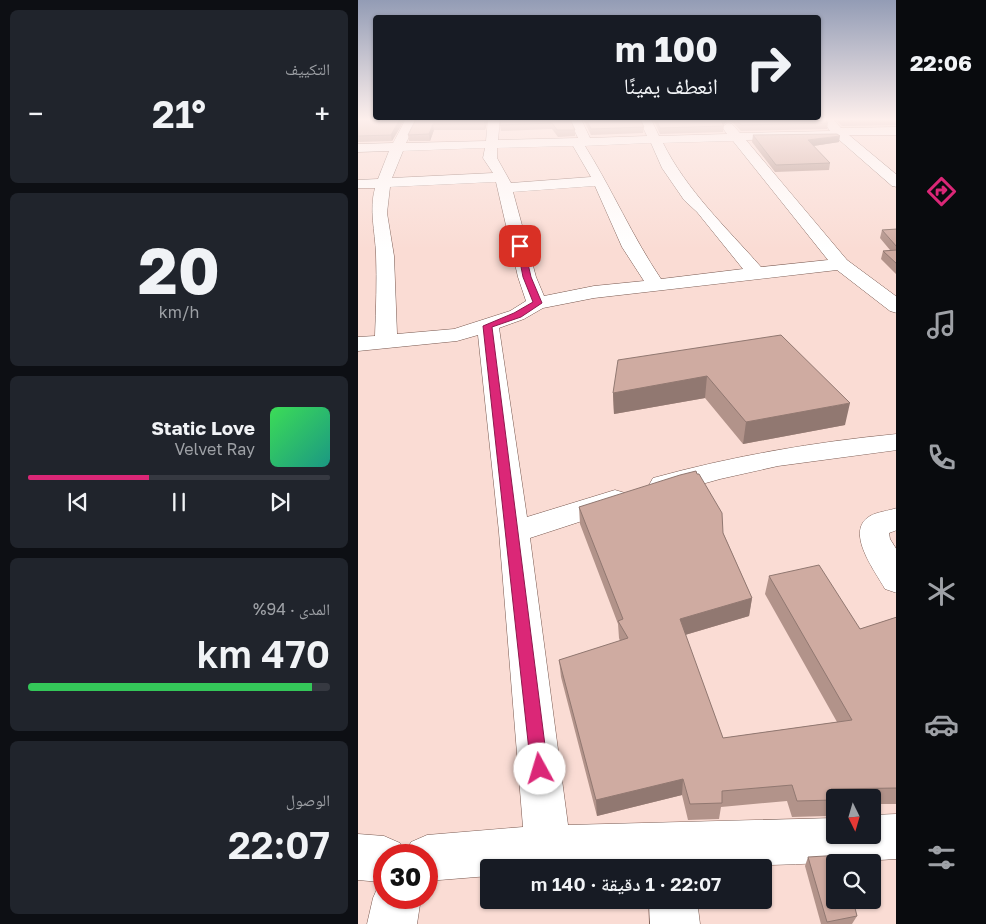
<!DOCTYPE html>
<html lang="ar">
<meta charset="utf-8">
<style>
:root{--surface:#171b24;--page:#20242c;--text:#f1f3f6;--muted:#9ea1a6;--line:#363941;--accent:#db2777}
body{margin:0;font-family:"Golos Text","Noto Naskh Arabic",sans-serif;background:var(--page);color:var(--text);direction:rtl;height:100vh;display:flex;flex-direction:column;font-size:19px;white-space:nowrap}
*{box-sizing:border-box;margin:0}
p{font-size:16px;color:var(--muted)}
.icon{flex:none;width:28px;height:28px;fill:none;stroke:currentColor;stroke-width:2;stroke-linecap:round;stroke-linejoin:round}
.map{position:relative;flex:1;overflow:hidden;direction:ltr}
.drawer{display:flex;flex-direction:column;gap:10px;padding:10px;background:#0d0f14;width:358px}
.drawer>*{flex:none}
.top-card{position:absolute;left:15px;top:15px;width:448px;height:105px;border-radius:5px;box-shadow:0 1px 4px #0004;direction:rtl;background:#171b24;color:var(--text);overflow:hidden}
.needle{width:32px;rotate:175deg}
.tools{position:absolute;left:468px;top:789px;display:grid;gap:10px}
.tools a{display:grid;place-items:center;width:55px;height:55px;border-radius:5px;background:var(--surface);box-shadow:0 1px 4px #0004;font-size:25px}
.speed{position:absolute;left:15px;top:844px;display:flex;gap:10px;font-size:25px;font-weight:700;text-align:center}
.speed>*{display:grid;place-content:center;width:65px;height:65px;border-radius:50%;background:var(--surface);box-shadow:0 1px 4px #0004;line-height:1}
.speed .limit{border:8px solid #d22;background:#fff;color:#111}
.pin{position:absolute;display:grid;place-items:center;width:42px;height:42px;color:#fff;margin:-21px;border-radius:10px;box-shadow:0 2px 8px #0006}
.me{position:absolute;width:55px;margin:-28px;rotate:354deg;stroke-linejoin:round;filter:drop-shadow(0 0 4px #0008)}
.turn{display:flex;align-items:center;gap:18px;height:105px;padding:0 20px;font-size:22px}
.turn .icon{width:65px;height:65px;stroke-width:2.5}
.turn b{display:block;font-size:35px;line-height:42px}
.big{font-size:38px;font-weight:600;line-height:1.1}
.drawer .tile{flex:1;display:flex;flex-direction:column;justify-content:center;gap:8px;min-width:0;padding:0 18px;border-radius:8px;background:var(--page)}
.drawer .dial{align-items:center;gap:0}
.dial b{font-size:65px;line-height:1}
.song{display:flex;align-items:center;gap:15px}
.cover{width:60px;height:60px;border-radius:8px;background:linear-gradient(135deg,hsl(130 70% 55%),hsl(170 70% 35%))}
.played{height:5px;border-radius:2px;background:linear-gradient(90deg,var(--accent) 40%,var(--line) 40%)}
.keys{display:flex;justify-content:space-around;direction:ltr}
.heat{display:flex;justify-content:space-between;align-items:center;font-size:28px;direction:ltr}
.charge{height:8px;border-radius:4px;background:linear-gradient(90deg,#34c759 94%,var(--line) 0)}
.trip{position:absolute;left:122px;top:859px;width:292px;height:50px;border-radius:5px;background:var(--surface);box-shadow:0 1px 4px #0004;font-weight:600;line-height:50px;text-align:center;direction:rtl}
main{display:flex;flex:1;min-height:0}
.tabs{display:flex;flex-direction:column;width:90px;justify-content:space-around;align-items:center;background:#090b0e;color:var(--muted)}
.tabs .icon{width:35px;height:35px}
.tabs .on{color:var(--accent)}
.tabs b{font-size:22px;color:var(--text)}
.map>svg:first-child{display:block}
</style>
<main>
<nav class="tabs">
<b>22:06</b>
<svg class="icon on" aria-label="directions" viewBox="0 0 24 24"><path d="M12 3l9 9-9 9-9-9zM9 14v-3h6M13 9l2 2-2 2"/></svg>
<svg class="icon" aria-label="music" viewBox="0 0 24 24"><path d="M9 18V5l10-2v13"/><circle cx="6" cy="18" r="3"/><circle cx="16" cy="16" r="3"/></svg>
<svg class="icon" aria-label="phone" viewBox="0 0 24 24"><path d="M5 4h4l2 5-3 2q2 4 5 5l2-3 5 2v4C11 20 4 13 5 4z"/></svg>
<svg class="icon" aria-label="climate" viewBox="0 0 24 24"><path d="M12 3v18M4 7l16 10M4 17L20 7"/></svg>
<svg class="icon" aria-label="car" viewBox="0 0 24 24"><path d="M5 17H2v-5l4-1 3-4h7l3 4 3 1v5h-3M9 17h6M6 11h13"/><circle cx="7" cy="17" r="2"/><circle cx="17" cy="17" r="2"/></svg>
<svg class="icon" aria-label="filters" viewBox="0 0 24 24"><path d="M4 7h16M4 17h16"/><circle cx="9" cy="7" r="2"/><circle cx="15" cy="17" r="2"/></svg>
</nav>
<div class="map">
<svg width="539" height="924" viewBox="0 0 539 924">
<rect width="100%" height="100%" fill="#fadcd4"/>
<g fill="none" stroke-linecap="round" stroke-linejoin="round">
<defs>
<g id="minor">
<path d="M48,119H60L48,143L128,141L130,119H142L140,140L220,138L211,119H223L232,138L289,136L281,119H293L301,136L369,134L364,127L370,123L374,124L382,133L472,131L464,119H475L483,128L539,127V135H491L539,175V187L534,186L479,138L388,140L489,260L539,297V313L532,311L479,270L236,298L185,308L166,319L141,328L169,517L257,490L267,493L272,500L267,507L172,538L210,825L476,818V835H514V815L539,814V859C404,868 267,868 131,868V876L69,881V855H26V898H63L59,924H9L15,898L22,882L0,880V834L26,836L42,843L47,855L53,842L69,835L165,827L141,532L120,335L99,341L0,351V337L17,336C18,308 19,281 18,254C17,230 11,210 17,188H0V180L20,179L31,151L0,152V144L35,143ZM375,141L470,260L403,267C368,227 329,191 305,143ZM293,143L304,168L326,200L339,212L385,269L303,279C274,236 254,189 227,146ZM215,146L233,177L153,183L139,158V148ZM127,148L125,158L135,173L34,178L45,151ZM138,182L160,277L168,301L152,311L96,329L39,334L36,256L29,213L32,187ZM237,186L264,247L286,281L236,286L186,296L178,277L155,192Z"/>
<path d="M539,434V450L420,466L362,479L305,495L295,492L291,485L295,478C375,456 456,442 539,434Z"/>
<path d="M539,508V530L531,533L532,539L539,550V593L527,589C517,571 486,531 512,516C519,512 530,511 539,508Z"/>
<polygon points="291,900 339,900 342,924 292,924"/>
</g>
</defs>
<use href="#minor" stroke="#78584f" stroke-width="1"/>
<use href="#minor" fill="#fff" fill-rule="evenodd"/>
</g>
<g fill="#b2938a">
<polygon points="0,119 47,119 34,141 0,142"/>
<polygon points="58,119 130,119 127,130 76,130 72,141 51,141 50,135"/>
<polygon points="212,119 217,130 217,136 200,137 194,129 143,131 142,125"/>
<polygon points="225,119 282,119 286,127 285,133 233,135"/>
<polygon points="295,119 467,119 470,123 469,129 383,131 375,123 370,121 365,125 366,126 365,132 302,134"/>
<polygon points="477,119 539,119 539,125 484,126"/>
<polygon points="395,135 481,142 455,146 472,163 471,170 417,172 394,142"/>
<polygon points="539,229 539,275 523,259 525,251 532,250 522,238 524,230"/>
<polygon points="423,335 487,425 385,444 347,398 256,414 255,393"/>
<polygon points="339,474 394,598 391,616 327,635 365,738 479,722 407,594 411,576 502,629 539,617 539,804 514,804 514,798 476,798 476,805 474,805 469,816 434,817 429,801 363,807 361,819 330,820 324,795 239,816 203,677 201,660 262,641 261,638 260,624 222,524 221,507"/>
<polygon points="450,857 499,916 494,924 463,924 447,866"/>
</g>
<g fill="#917871">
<polygon points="42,119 47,119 34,141 33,135"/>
<polygon points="128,119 130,119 127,130 126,124"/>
<polygon points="365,119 371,119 370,121 362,127 363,121"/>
<polygon points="75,124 76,130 72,141 71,134"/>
<polygon points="482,136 481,142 449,147 450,140"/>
<polygon points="349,376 347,398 256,414 255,393"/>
<polygon points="492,403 487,425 385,444 388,422"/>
<polygon points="394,598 391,616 320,637 322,619"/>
<polygon points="325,779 324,795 239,816 238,800"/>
</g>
<g fill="#cfaba1" stroke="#917871">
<polygon points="0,119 42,119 33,135 0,136"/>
<polygon points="58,119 128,119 126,124 75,124 71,134 50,135"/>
<polygon points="142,119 212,119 217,130 199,130 194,123 142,125"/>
<polygon points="228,119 282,119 286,127 233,129"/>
<polygon points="298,119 365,119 363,121 366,126 302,128"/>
<polygon points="378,119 467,119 470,123 383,125"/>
<polygon points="484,119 536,119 485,120"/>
<polygon points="479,134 482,136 450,140 472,163 418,165 395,135"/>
<polygon points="539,229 539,247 524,230"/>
<polygon points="539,250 539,264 525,251"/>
<polygon points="423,335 492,403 388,422 349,376 255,393 260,360"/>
<polygon points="338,471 339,474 341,474 364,513 365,533 394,598 322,619 365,738 494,720 411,576 461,565 502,629 539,617 539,788 473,789 475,800 439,801 434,785 364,791 364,803 332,804 325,779 238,800 201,660 270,638 260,621 265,619 221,507 322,475"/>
<polygon points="484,855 486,862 476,862 476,900 495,900 499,916 469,922 450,857"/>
</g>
<linearGradient id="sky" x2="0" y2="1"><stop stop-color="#939cb5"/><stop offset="0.48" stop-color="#fdefec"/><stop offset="1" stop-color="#fdefec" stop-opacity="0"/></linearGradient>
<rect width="539" height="249" fill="url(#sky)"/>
<polygon fill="#db2777" stroke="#8e194d" points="162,244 166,246 173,277 184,303 163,317 134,327 190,769 188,775 182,777 175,775 173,769 125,326 156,313 175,302 165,277 159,246"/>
</svg>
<div class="tools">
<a><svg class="needle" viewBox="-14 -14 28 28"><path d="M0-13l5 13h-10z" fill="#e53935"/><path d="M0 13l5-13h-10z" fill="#9ea1a6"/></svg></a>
<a><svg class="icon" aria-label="search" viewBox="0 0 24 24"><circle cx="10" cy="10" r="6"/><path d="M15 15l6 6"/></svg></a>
</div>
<div class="speed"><div class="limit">30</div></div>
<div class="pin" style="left:162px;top:246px;background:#d93025"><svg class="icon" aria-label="arrive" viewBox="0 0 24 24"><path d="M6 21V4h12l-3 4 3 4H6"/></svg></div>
<svg class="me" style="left:182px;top:769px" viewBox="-20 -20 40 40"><circle r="19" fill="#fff"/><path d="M0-13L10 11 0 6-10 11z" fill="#db2777"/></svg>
<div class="trip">22:07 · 1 دقيقة · 140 m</div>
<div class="top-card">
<div class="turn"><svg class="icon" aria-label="right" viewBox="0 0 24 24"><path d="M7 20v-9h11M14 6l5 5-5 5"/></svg><div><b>100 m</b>انعطف يمينًا</div></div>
</div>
</div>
<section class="drawer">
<div class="tile"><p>التكييف</p>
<div class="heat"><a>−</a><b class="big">21°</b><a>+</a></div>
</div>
<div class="tile dial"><b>20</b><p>km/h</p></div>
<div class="tile">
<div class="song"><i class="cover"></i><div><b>Static Love</b><p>Velvet Ray</p></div></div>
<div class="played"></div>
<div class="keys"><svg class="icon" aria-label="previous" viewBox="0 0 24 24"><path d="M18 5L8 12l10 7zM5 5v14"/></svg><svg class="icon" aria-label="pause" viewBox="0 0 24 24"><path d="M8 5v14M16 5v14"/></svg><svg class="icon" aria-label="next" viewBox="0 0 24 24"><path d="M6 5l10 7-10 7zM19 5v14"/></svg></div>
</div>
<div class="tile"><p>المدى · 94%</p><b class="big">470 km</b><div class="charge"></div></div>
<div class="tile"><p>الوصول</p><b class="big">22:07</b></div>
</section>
</main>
